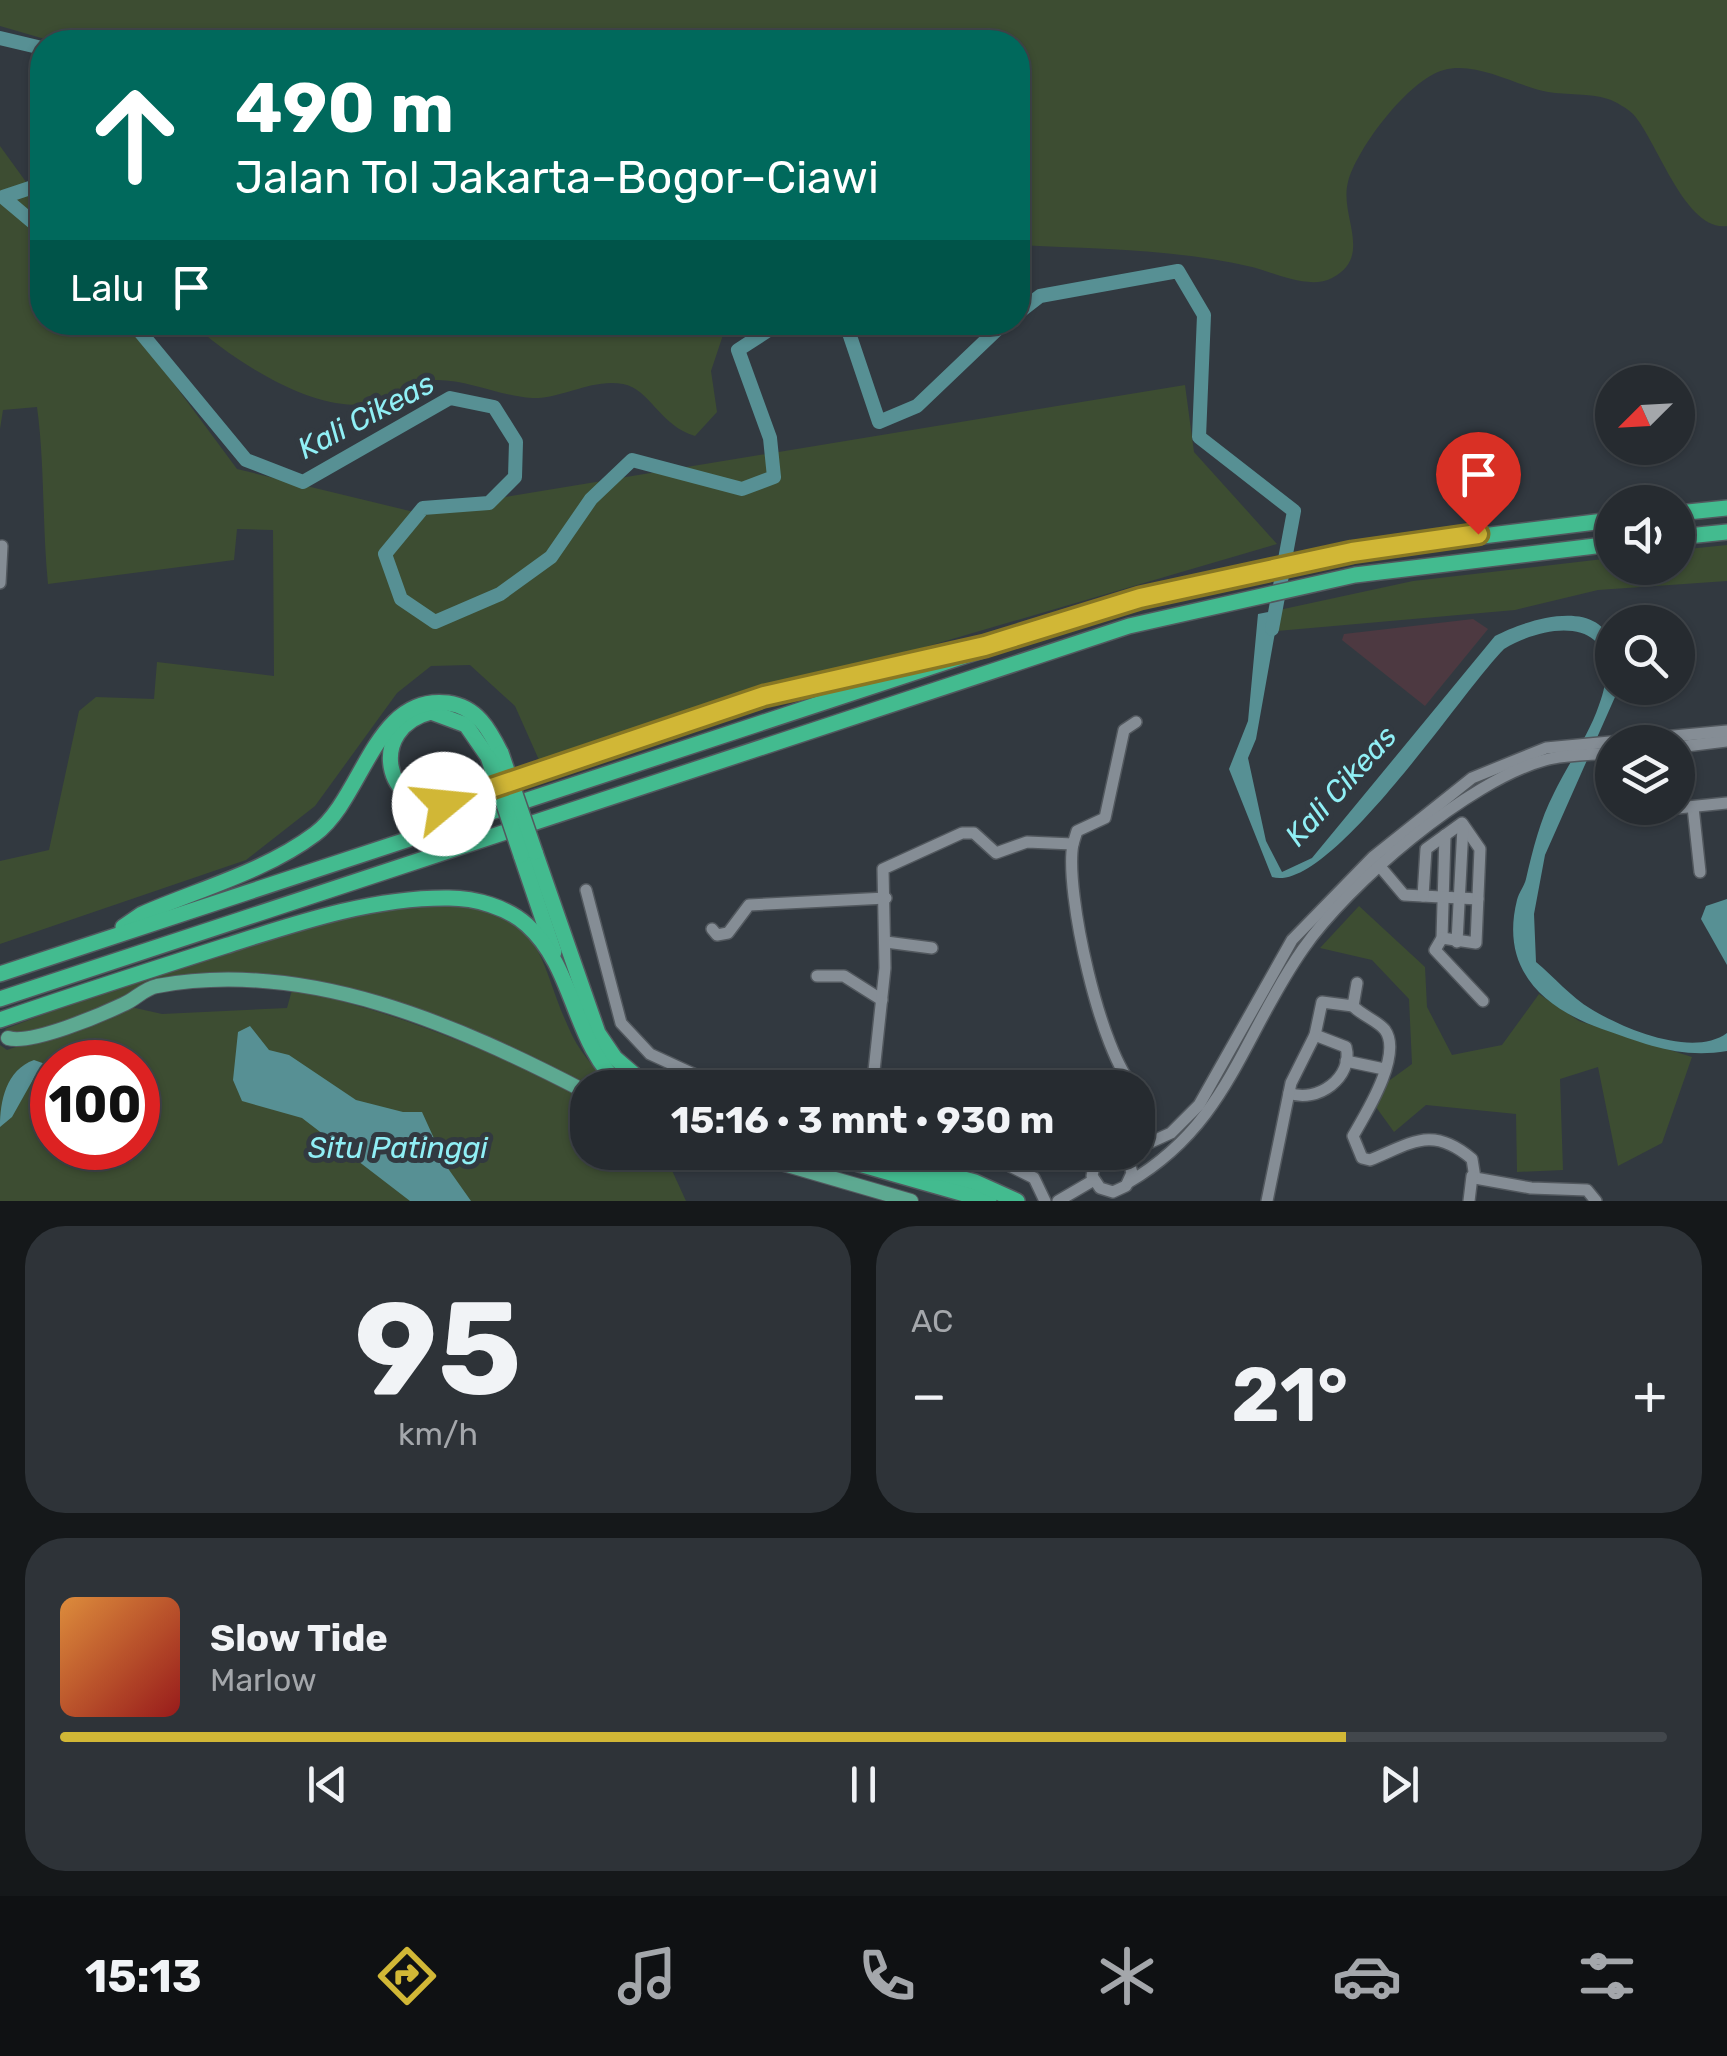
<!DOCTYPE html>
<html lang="id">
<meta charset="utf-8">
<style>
:root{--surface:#262b30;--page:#2e3338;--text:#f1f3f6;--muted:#a4a7ab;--line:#42474c;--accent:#d1b736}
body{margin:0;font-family:Rubik,sans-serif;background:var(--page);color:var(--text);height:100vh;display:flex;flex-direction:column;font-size:38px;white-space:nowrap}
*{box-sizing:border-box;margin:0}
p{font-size:32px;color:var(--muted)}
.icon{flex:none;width:55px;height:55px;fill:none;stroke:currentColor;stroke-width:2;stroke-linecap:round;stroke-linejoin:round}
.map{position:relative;height:1201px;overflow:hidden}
.side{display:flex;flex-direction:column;gap:25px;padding:25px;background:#15181a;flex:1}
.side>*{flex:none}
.guide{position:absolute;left:30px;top:30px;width:1000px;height:305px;border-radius:40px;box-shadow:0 2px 8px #0004,0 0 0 2px var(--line);background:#00695c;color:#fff;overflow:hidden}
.needle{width:65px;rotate:246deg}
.fabs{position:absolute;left:1595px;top:365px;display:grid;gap:20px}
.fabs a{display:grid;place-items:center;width:100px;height:100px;border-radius:50%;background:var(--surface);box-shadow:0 2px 8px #0004,0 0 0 2px var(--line);font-size:50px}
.speed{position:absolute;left:30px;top:1040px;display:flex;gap:20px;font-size:50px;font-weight:700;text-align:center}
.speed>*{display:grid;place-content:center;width:130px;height:130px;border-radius:50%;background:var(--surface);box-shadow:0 2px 8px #0004,0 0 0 2px var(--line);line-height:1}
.speed .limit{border:15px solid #d22;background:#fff;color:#111}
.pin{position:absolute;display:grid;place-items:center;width:85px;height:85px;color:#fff;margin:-102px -42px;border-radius:50% 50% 50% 0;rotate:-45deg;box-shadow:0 0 10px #0007}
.pin .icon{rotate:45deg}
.me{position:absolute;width:110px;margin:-55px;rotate:73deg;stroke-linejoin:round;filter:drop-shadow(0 0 8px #0008)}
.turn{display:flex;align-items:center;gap:35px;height:210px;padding:0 40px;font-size:45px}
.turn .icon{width:130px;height:130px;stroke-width:2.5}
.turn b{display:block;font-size:70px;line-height:85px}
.then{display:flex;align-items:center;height:95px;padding:0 40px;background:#0003;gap:20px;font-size:38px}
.big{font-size:75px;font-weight:700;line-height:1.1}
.side .tile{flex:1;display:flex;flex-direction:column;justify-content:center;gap:15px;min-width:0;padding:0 35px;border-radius:40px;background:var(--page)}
.side .dial{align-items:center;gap:0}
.dial b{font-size:130px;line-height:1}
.song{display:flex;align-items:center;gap:30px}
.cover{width:120px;height:120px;border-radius:15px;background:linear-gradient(135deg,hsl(30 70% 55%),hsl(0 70% 35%))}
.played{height:10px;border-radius:5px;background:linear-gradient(90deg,var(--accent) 80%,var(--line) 80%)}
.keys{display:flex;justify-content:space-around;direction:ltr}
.heat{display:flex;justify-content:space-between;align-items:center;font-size:55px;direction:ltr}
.side .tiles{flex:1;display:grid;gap:25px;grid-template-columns:1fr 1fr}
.tile:last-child{grid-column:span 2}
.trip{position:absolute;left:570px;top:1070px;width:585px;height:100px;border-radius:40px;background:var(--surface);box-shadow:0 2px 8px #0004,0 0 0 2px var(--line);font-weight:700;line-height:100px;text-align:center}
.dock{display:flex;height:160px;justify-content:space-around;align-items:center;background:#0f1113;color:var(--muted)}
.dock .icon{width:70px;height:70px}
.dock .on{color:var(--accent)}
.dock b{font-size:45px;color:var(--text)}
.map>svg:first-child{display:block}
</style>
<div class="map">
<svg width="1727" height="1201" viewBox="0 0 1727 1201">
<rect width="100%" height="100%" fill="#323940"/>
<polygon fill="#4d3941" points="1473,619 1488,629 1425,706 1342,640 1344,634"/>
<g fill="#3d4d32" fill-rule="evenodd">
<path d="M0,0H1727V226C1685,232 1657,140 1633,114C1628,109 1615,101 1608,99C1589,93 1567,95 1548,92C1516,86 1477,61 1444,70C1409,79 1357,148 1348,182C1339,216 1374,256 1332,278C1309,290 1275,273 1252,267C1176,249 1095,249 1018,245V42H55L0,26Z"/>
<path d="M0,146L42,204V322L129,323L237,469L414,512L1185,385L1194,452L1277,544L539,760L515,706L470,665L431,666L397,693L315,806L246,860L0,944V861L49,850L79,711L96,697L154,699L157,662L274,676L273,530L237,529L234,560L48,584C42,524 45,466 37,407L3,410L0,429Z"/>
<path d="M192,323H727L711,371L717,412L695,436C660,426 650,389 623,384C592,378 562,399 532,398C499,396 467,379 434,380C410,380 391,398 369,403C315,415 229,358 192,323Z"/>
<polygon points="1727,545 1727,581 1598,590 1515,610 1277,631 1279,610 1413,581 1612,558 1612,568 1678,568 1678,550"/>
<path d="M454,902C552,921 536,962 573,1037C582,1055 598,1071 610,1087L587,1088L452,1024L237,974L127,1000L14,1037L5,1029L140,978L338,914Z"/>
<polygon points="1359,906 1425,967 1427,1007 1452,1055 1502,1045 1539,994 1579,1021 1692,1057 1662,1143 1618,1166 1598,1067 1560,1079 1563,1170 1517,1172 1516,1114 1426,1105 1394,1132 1368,1096 1412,1064 1409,999 1372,960 1320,948"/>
<path d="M292,990C396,1010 492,1053 587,1097L588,1152L664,1153L686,1201H0V1045L7,1050L131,1007L162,1014L287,1008ZM52,1062H138V1148H52Z"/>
</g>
<g fill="#579094">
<path d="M1279,610L1256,739L1248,758L1266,841L1282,872L1312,858L1495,636C1525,620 1601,595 1612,647C1615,659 1612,675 1612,688H1619L1545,855L1534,914L1536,962C1554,977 1571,997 1591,1009C1624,1029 1693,1058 1727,1033V1051C1680,1059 1646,1044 1602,1029C1541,1007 1500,968 1517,900C1519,892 1524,887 1526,879C1533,849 1540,820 1554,793C1568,764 1589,735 1599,705C1629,623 1560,616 1504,649C1462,691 1329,895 1272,877L1229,769L1248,721L1258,614Z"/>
<polygon points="1727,899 1727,965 1701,919 1706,906"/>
<polygon points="250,1026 269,1050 289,1055 356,1100 403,1112 422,1112 447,1167 471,1201 410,1201 302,1118 242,1101 233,1080 238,1032"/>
<path d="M34,1060L48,1065L45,1073L35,1076L12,1117L0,1127C0,1101 6,1070 34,1060Z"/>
</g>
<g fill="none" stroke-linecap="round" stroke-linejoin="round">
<g stroke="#579094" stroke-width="14">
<polyline points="0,38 42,48"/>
<polyline points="42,184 3,197 42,230"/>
<polyline points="1018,313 1040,296 1178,271 1204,315 1199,437 1294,511 1272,629"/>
<polyline points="132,322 246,460 303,482 450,398 494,407 516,442 515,477 489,503 423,508 385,554 401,599 435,622 500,594 551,557 591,499 632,460 742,489 774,477 770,438 738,350 781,322"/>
<polyline points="805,322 848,330 879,422 917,406 1005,322"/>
</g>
<defs>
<g id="minor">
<polyline points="0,583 2,546"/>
<polyline points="1678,747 1727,741"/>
<polyline points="1693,807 1700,872"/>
<polyline points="1668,809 1727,803"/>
<polyline points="1445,835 1442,938 1435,950 1483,1001"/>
<path d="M1073,844C1064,890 1101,1056 1135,1088"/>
<polyline points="1377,863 1404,895 1478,899"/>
<polyline points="586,890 621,1023 650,1054 724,1088"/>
<polyline points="1423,896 1426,849 1462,823 1480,849 1476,943 1442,938"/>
<polyline points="712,929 717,935 728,933 749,905 886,898"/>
<polyline points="886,942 932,948"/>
<polyline points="1457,942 1463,827"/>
<polyline points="817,976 844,976 882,1000"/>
<path d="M1353,1006C1361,1015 1378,1021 1385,1030C1403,1055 1365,1115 1353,1136L1362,1158L1370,1160C1412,1143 1432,1125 1472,1159L1475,1178L1531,1188L1587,1190L1596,1201"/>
<polyline points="1346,1061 1384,1069"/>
<polyline points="878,1088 874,1071 885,968 883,869 962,833 974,833 996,853 1027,842 1073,844 1077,831 1105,818 1124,730 1136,722"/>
<polyline points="1138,1090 1148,1105 1138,1113"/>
<path d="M1289,1093C1317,1104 1354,1077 1346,1047L1315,1035"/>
<polyline points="1138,1148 1171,1133 1199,1105 1292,940 1373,857 1472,778 1546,748 1727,731"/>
<polyline points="982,1152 1034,1178 1045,1201"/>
<polyline points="1107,1152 1095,1161 1092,1176 1100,1188 1113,1192 1126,1186 1132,1173 1128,1159 1116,1152"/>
<path d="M1129,1182C1228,1124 1242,1036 1303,949C1348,884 1468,781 1545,760C1566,754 1590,755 1612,753"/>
<polyline points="1058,1201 1094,1180"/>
<polyline points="1267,1201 1291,1083 1315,1035 1322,1002 1353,1006 1357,983"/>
<polyline points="1469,1201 1472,1176"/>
</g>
<g id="major">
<path d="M8,1038C31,1045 101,1015 124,1004C136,999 143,989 157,986C306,958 458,1025 588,1093"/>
<polyline points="742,1152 911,1201"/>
</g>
<g id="highway">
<polyline points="1678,513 1727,508"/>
<polyline points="1678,537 1727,532"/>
<path d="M488,757L466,725L431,712C367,728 384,811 445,804L763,696L898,666"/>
<polyline points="535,852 598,1033 615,1058 650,1088"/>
<polyline points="521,855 554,952"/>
<path d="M123,927L142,914C199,889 266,871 315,834C364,797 374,694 448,703C477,707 489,729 501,753"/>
<polyline points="0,974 1140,598 1352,552 1612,520"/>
<polyline points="0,999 1129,626 1355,575 1612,544"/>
<path d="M0,1020C75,994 150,970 225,946C297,923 373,897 449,898C475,898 507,907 527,925C576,969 572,1044 623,1088"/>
<polyline points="817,1152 989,1201"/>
<polyline points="863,1152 975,1182 1017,1201"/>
</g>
</defs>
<use href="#minor" stroke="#52585e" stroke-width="14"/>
<use href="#major" stroke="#52585e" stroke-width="16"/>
<use href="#highway" stroke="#52585e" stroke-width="18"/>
<use href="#minor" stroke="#858d95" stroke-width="11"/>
<use href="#major" stroke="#5da991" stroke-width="14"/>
<use href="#highway" stroke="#43bb8f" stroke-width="15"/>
<defs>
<g id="highway-bridge">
<polyline points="501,753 535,852"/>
<polyline points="488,757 521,855"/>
</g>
</defs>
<use href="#highway-bridge" stroke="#52585e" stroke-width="18" stroke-linecap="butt"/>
<use href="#highway-bridge" stroke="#43bb8f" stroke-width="15"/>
</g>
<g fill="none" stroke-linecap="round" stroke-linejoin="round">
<defs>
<polyline id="route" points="444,804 764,696 985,646 1140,598 1352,552 1478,534"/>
</defs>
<use href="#route" stroke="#887723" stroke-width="25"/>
<use href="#route" stroke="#d1b736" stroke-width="18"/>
</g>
<g text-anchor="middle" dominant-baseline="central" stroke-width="10" stroke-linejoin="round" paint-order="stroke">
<g font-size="30" font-style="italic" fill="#90eff5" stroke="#323940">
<text transform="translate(366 416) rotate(-28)">Kali Cikeas</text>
<text transform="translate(1341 786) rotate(-48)">Kali Cikeas</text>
<text x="398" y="1148">Situ Patinggi</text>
</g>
</g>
</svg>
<div class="fabs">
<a><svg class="needle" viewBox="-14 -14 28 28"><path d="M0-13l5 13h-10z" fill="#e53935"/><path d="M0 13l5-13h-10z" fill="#a4a7ab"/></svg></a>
<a><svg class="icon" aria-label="sound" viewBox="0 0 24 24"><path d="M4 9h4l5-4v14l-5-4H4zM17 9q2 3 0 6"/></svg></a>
<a><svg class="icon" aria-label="search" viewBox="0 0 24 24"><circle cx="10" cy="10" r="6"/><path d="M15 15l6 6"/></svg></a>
<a><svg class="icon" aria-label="layers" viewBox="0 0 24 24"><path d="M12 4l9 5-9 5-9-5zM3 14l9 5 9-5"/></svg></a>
</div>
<div class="speed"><div class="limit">100</div></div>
<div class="pin" style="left:1478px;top:534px;background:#d93025"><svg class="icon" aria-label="arrive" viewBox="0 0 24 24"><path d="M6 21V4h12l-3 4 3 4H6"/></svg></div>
<svg class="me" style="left:444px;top:804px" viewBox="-20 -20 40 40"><circle r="19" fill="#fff"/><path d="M0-13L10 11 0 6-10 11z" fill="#d1b736"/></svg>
<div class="trip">15:16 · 3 mnt · 930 m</div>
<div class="guide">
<div class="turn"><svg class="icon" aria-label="ahead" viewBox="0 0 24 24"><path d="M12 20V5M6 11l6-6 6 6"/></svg><div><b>490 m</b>Jalan Tol Jakarta–Bogor–Ciawi</div></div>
<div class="then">Lalu<svg class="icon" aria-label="arrive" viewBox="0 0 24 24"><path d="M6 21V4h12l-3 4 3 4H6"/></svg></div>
</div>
</div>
<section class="side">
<div class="tiles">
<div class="tile dial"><b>95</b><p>km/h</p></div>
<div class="tile"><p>AC</p>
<div class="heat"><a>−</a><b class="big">21°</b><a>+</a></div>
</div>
<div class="tile">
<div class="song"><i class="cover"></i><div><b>Slow Tide</b><p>Marlow</p></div></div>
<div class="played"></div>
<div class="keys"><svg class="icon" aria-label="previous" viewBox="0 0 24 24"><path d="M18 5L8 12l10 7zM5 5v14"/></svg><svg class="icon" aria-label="pause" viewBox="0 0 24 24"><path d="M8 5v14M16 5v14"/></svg><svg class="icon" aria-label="next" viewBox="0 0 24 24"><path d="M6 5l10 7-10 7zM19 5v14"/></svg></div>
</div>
</div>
</section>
<nav class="dock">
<b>15:13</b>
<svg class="icon on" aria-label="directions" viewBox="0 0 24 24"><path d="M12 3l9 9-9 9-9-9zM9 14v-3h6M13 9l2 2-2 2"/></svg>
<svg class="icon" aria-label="music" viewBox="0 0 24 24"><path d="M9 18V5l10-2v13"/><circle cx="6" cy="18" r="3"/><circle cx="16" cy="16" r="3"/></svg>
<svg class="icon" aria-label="phone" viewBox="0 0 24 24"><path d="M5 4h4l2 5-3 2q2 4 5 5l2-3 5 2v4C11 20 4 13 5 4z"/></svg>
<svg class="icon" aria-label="climate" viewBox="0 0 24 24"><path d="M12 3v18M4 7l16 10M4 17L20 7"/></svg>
<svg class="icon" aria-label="car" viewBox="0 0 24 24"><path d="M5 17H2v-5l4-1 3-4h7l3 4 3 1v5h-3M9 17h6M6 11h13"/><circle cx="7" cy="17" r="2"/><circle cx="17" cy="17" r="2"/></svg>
<svg class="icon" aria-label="filters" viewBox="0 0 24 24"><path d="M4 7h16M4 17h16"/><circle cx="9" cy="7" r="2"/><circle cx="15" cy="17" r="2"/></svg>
</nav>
